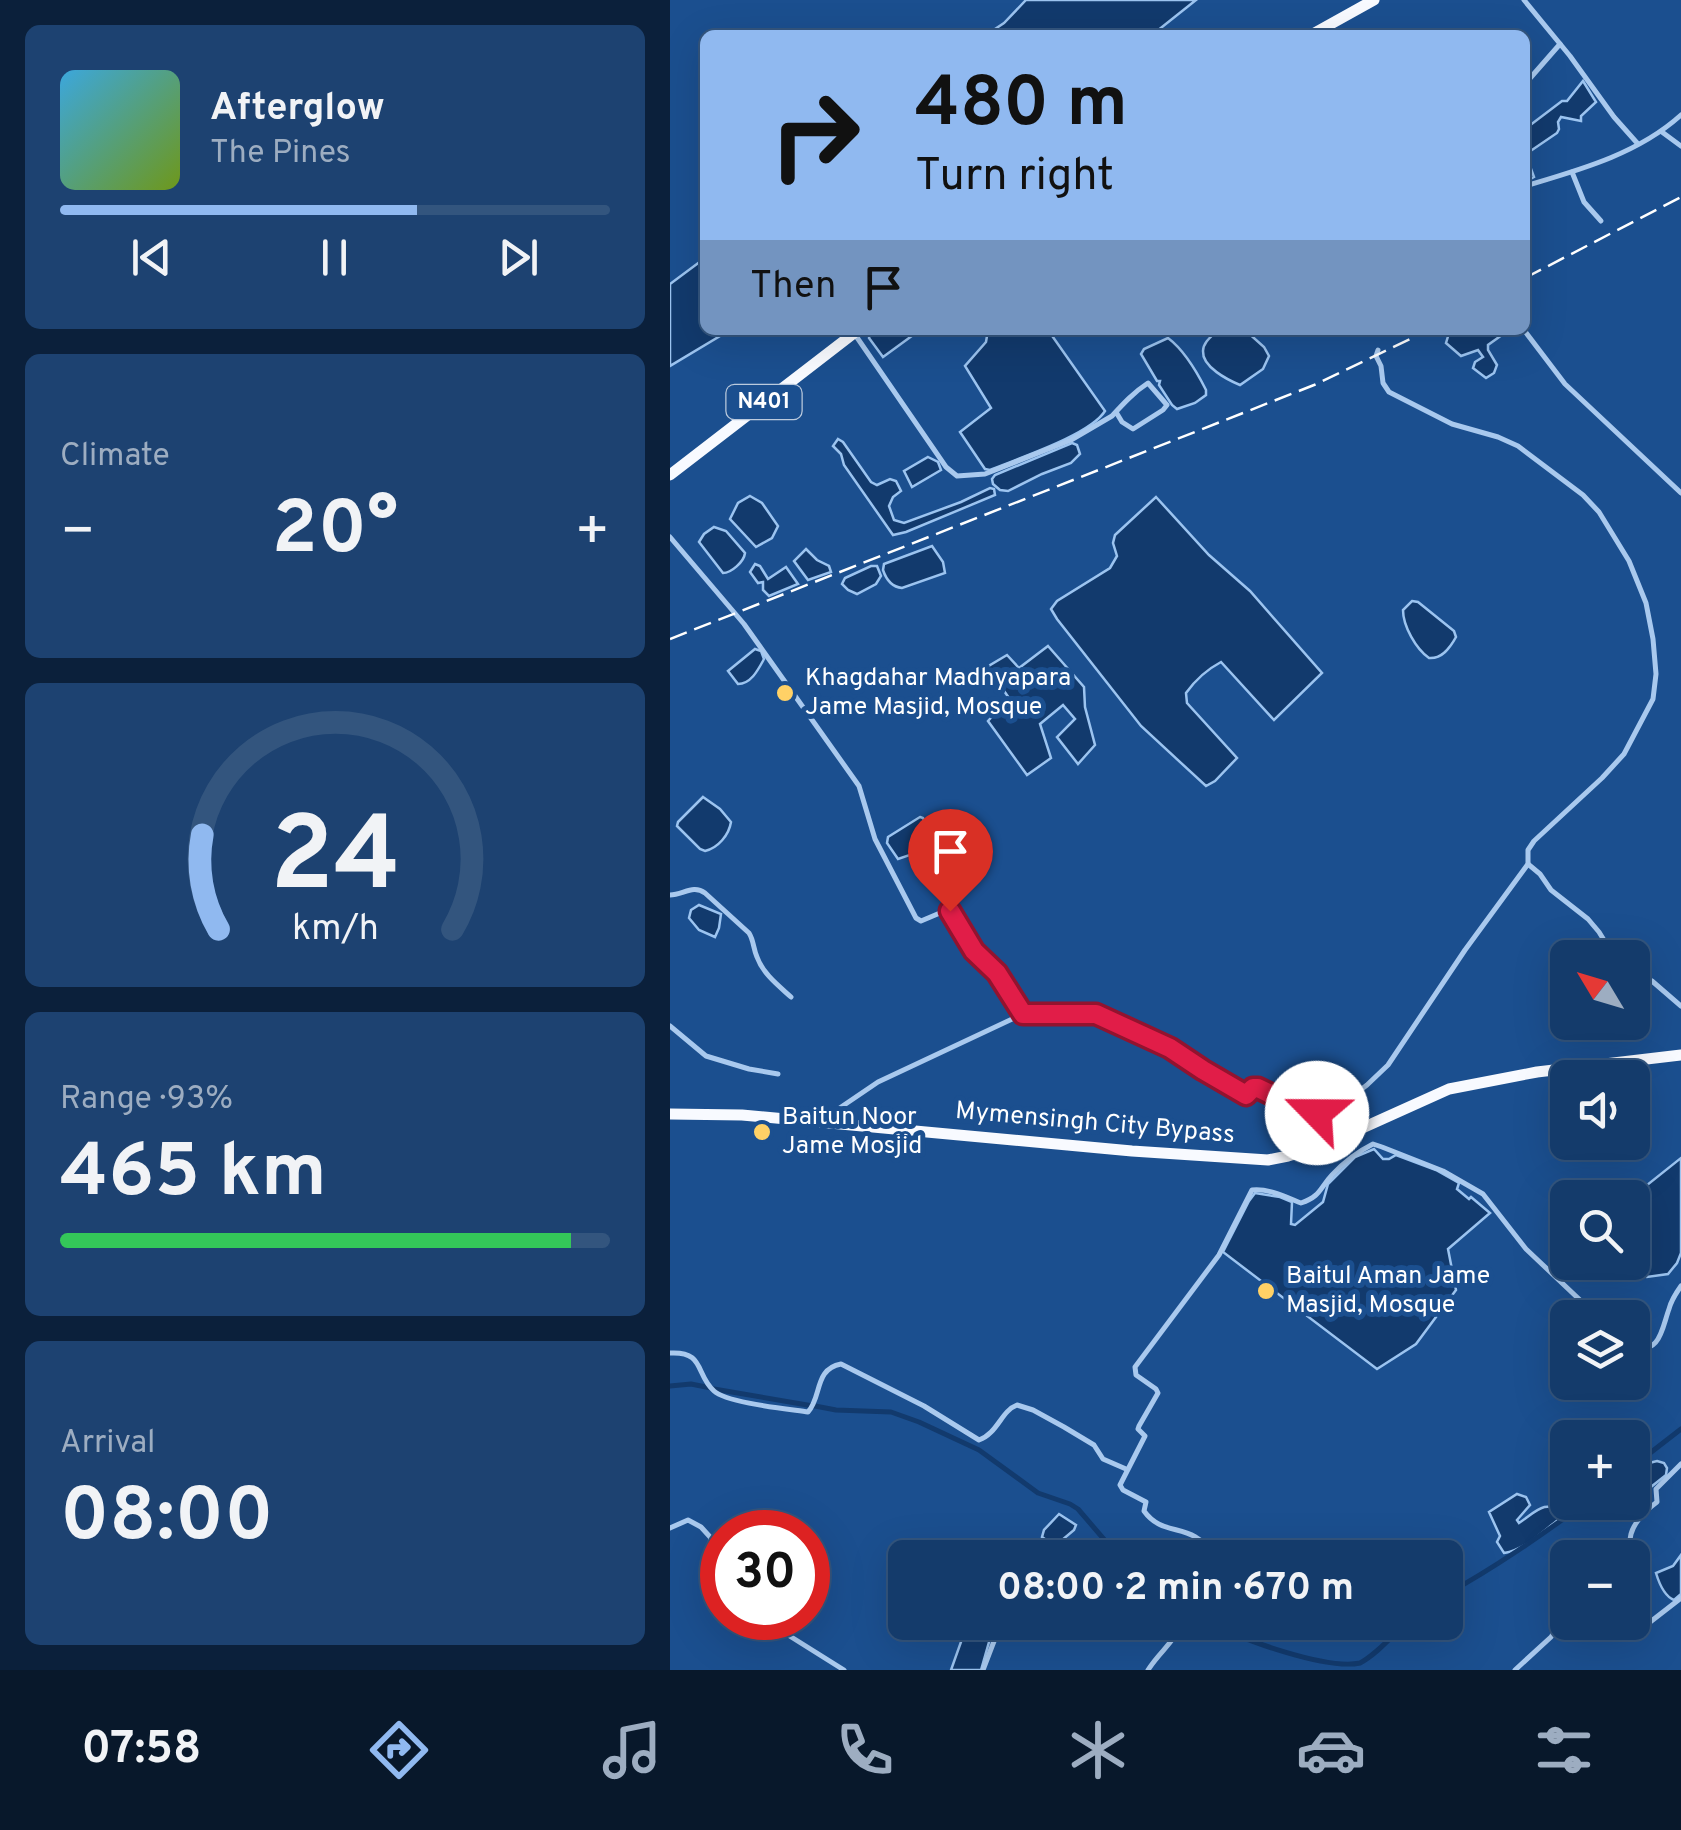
<!DOCTYPE html>
<meta charset="utf-8">
<style>
:root{--surface:#143b6b;--page:#1d4271;--text:#f1f3f6;--muted:#9dadc1;--line:#33557e;--accent:#90b9f0}
body{margin:0;font-family:Overpass,sans-serif;background:var(--page);color:var(--text);height:100vh;display:flex;flex-direction:column;font-size:38px;white-space:nowrap}
*{box-sizing:border-box;margin:0}
p{font-size:32px;color:var(--muted)}
.icon{flex:none;width:55px;height:55px;fill:none;stroke:currentColor;stroke-width:2;stroke-linecap:round;stroke-linejoin:round}
.map{position:relative;flex:1;overflow:hidden}
.details{display:flex;flex-direction:column;gap:25px;padding:25px;background:#0b203b;width:670px}
.details>*{flex:none}
.top-card{position:absolute;left:30px;top:30px;width:830px;height:305px;border-radius:15px;box-shadow:0 10px 40px #0002,0 0 0 2px var(--line);background:#90b9f0;color:#111;overflow:hidden}
.needle{width:65px;rotate:308deg}
.controls{position:absolute;left:880px;top:940px;display:grid;gap:20px}
.controls a{display:grid;place-items:center;width:100px;height:100px;border-radius:15px;background:var(--surface);box-shadow:0 10px 40px #0002,0 0 0 2px var(--line);font-size:50px}
.speed{position:absolute;left:30px;top:1510px;display:flex;gap:20px;font-size:50px;font-weight:700;text-align:center}
.speed>*{display:grid;place-content:center;width:130px;height:130px;border-radius:50%;background:var(--surface);box-shadow:0 10px 40px #0002,0 0 0 2px var(--line);line-height:1}
.speed .limit{border:15px solid #d22;background:#fff;color:#111}
.pin{position:absolute;display:grid;place-items:center;width:85px;height:85px;color:#fff;margin:-102px -42px;border-radius:50% 50% 50% 0;rotate:-45deg;box-shadow:0 0 10px #0007}
.pin .icon{rotate:45deg}
.me{position:absolute;width:110px;margin:-55px;rotate:293deg;stroke-linejoin:round;filter:drop-shadow(0 0 8px #0008)}
.turn{display:flex;align-items:center;gap:35px;height:210px;padding:0 50px;font-size:45px}
.turn .icon{width:130px;height:130px;stroke-width:2.5}
.turn b{display:block;font-size:70px;line-height:85px}
.then{display:flex;align-items:center;height:95px;padding:0 50px;background:#0003;gap:20px;font-size:38px}
.big{font-size:75px;font-weight:700;line-height:1.1}
.details .widget{flex:1;display:flex;flex-direction:column;justify-content:center;gap:15px;min-width:0;padding:0 35px;border-radius:15px;background:var(--page)}
.details .dial{align-items:center;gap:0}
.dial svg{height:260px;overflow:visible;fill:none;stroke:var(--line);stroke-width:7;stroke-linecap:round;text-anchor:middle}
.dial text{fill:var(--text);stroke:none}
.song{display:flex;align-items:center;gap:30px}
.cover{width:120px;height:120px;border-radius:15px;background:linear-gradient(135deg,hsl(200 70% 55%),hsl(80 70% 35%))}
.played{height:10px;border-radius:5px;background:linear-gradient(90deg,var(--accent) 65%,var(--line) 65%)}
.keys{display:flex;justify-content:space-around;direction:ltr}
.heat{display:flex;justify-content:space-between;align-items:center;font-size:55px;direction:ltr}
.charge{height:15px;border-radius:8px;background:linear-gradient(90deg,#34c759 93%,var(--line) 0)}
.trip{position:absolute;left:218px;top:1540px;width:575px;height:100px;border-radius:15px;background:var(--surface);box-shadow:0 10px 40px #0002,0 0 0 2px var(--line);font-weight:700;line-height:100px;text-align:center}
.tabs{display:flex;height:160px;justify-content:space-around;align-items:center;background:#08182b;color:var(--muted)}
.tabs .icon{width:70px;height:70px}
.tabs .current{color:var(--accent)}
.tabs b{font-size:45px;color:var(--text)}
main{display:flex;flex:1;min-height:0}
.map>svg:first-child{display:block}
</style>
<main>
<section class="details">
<div class="widget">
<div class="song"><i class="cover"></i><div><b>Afterglow</b><p>The Pines</p></div></div>
<div class="played"></div>
<div class="keys"><svg class="icon" aria-label="previous" viewBox="0 0 24 24"><path d="M18 5L8 12l10 7zM5 5v14"/></svg><svg class="icon" aria-label="pause" viewBox="0 0 24 24"><path d="M8 5v14M16 5v14"/></svg><svg class="icon" aria-label="next" viewBox="0 0 24 24"><path d="M6 5l10 7-10 7zM19 5v14"/></svg></div>
</div>
<div class="widget"><p>Climate</p>
<div class="heat"><a>−</a><b class="big">20°</b><a>+</a></div>
</div>
<div class="widget dial"><svg viewBox="0 0 100 80">
<path d="M14 69A42 42 0 1 1 86 69"/>
<path d="M14 69A42 42 0 0 1 9 40" stroke="#90b9f0"/>
<text x="50" y="56" font-size="32" font-weight="700">24</text>
<text x="50" y="72" font-size="11">km/h</text>
</svg></div>
<div class="widget"><p>Range · 93%</p><b class="big">465 km</b><div class="charge"></div></div>
<div class="widget"><p>Arrival</p><b class="big">08:00</b></div>
</section>
<div class="map">
<svg width="1011" height="1670" viewBox="0 0 1011 1670">
<rect width="100%" height="100%" fill="#1b4f8f"/>
<g fill="#123a6d" stroke="#9cc4f0" stroke-width="2.5">
<polygon points="356,0 526,0 482,35 316,35 334,23"/>
<polygon points="913,81 926,102 911,116 911,121 891,117 888,122 889,129 887,133 859,152 857,158 864,177 855,182 855,129 892,101 897,101"/>
<polygon points="35,258 35,330 60,330 0,366 0,284"/>
<polygon points="206,330 250,330 213,357 199,338 200,334"/>
<path d="M325,330H378L435,411C420,435 349,458 320,470L315,469L290,432L321,408L295,366L316,342L317,336Z"/>
<path d="M548,330H575L594,347L599,356L593,369L570,385C558,380 532,367 533,351C533,342 542,336 548,330Z"/>
<polygon points="780,330 839,330 818,345 818,350 827,365 824,373 816,378 803,368 805,362 813,357 808,350 791,356 776,343"/>
<path d="M498,338C514,350 527,372 536,390V395L525,403L507,409L502,405L489,385L490,381H487L471,354L474,349Z"/>
<polygon points="168,439 173,442 201,482 207,485 220,479 226,481 231,491 223,497 219,506 224,520 234,523 291,502 320,488 324,489 325,495 236,532 223,535 174,465 171,454 163,446"/>
<polygon points="402,443 407,445 410,454 401,463 372,474 338,491 330,490 323,484 322,479 325,475"/>
<polygon points="258,457 268,462 271,470 242,487 234,471"/>
<polygon points="80,496 92,503 108,526 102,538 86,547 60,519 68,503"/>
<path d="M486,497L539,555L580,591L652,673L604,720L551,662C536,670 526,679 516,693L517,703L567,758L545,781L536,786L471,726L387,619L381,609L387,601L440,568L447,556L443,543L445,535Z"/>
<path d="M44,527L56,531L75,553C74,562 61,573 53,573L29,542L34,534Z"/>
<path d="M262,546L273,562L275,573L232,588C222,587 216,579 213,570L214,564Z"/>
<polygon points="136,549 147,560 159,566 161,572 138,580 124,561"/>
<polygon points="85,564 90,566 98,579 116,567 128,584 99,596 93,590 93,582 88,583 80,572"/>
<polygon points="201,566 207,566 211,576 206,584 187,594 178,590 172,584 175,578"/>
<path d="M742,601L748,602L784,631L786,637C780,648 772,659 759,658C746,649 733,626 733,610Z"/>
<polygon points="378,646 414,687 415,707 425,745 408,764 387,737 405,719 393,705 370,724 381,758 357,775 318,721 339,698 317,667 337,655 349,668"/>
<path d="M85,649L91,651L94,659C88,670 81,684 68,684L58,671Z"/>
<path d="M33,797L50,809L61,822C59,835 48,848 35,851L30,849L7,826L8,822Z"/>
<polygon points="250,817 253,818 264,837 240,855 228,859 217,843 218,837"/>
<polygon points="29,905 51,914 49,928 45,937 29,930 19,918 21,910"/>
<polygon points="704,1149 713,1159 719,1159 726,1155 766,1170 789,1183 787,1189 799,1199 801,1197 820,1213 778,1249 786,1290 746,1344 707,1369 553,1252 579,1201 585,1193 610,1197 622,1202 621,1224 625,1225 653,1202 658,1184 685,1157"/>
<polygon points="1011,1158 1011,1253 1007,1263 998,1274 977,1277 964,1261 964,1254 973,1246 974,1242 963,1229 962,1197"/>
<polygon points="987,1461 994,1463 997,1468 996,1475 972,1494 963,1491 962,1472 975,1464"/>
<path d="M847,1494L856,1497L860,1505L847,1520L849,1523C863,1514 878,1496 891,1515L888,1520C872,1532 854,1550 834,1553L827,1542L830,1536L819,1512Z"/>
<polygon points="389,1514 406,1525 404,1530 385,1546 372,1537 374,1530"/>
<path d="M1011,1555V1594L1004,1600C994,1596 989,1583 986,1573L1003,1566Z"/>
<polygon points="297,1625 318,1631 321,1635 311,1670 281,1670"/>
</g>
<g fill="none" stroke-linecap="round" stroke-linejoin="round">
<g stroke="#123a6d" stroke-width="5">
<polyline points="0,1386 21,1384 41,1388"/>
<polyline points="44,1389 143,1406"/>
<polyline points="145,1406 166,1410 221,1412 249,1422 309,1450 368,1493 400,1504 408,1509 450,1558"/>
<polyline points="962,1467 1011,1429"/>
<path d="M775,1595C826,1567 870,1536 917,1502"/>
<path d="M541,1622C571,1640 657,1670 690,1663C707,1654 722,1636 737,1622"/>
</g>
<g stroke="#a9c9ee" stroke-width="5">
<polyline points="854,0 900,56 944,117 968,144"/>
<polyline points="855,84 890,44"/>
<polyline points="992,132 1011,146"/>
<polyline points="902,172 914,202 931,221"/>
<path d="M855,186C909,170 968,154 1011,115"/>
<polyline points="854,330 895,384 1011,493"/>
<path d="M186,336L276,467L287,476L315,474L401,440L442,416C453,404 464,392 478,383L497,405L493,410L463,429L452,422L446,412"/>
<polyline points="0,537 74,624 189,786 205,839 246,918 251,921 277,910 280,911 304,951 327,973 353,1014"/>
<polyline points="858,864 870,874 881,890 918,919 929,932 945,958"/>
<path d="M0,895C13,895 23,884 35,893L79,933C84,941 83,948 87,957C93,974 109,986 121,997"/>
<polyline points="962,971 982,981 1011,1006"/>
<polyline points="0,1026 36,1056 79,1069 108,1074"/>
<polyline points="152,1120 208,1082 353,1014 426,1014 500,1048 533,1070 576,1095 583,1088 588,1087 627,1107 639,1110 653,1117"/>
<polyline points="623,1150 635,1132 697,1085 718,1065 795,950 858,864 858,850 864,841 932,778 954,754 983,699 986,674 983,639 976,603 959,561 929,512 913,495 848,446 828,437 782,424 719,392 713,383 711,366 706,356 708,350"/>
<path d="M962,1345C990,1357 992,1328 999,1309C1001,1301 1006,1293 1011,1286"/>
<path d="M0,1353C35,1351 25,1374 44,1391C57,1403 118,1409 138,1412C152,1397 144,1369 171,1364L254,1406L309,1440C328,1433 331,1411 347,1405L363,1410L394,1427L424,1445L433,1459L456,1469"/>
<path d="M0,1528L18,1520L31,1527L41,1538C36,1560 35,1569 52,1587"/>
<path d="M542,1558L543,1555C522,1520 494,1539 474,1511L476,1502L453,1490L450,1485L475,1436L468,1429L469,1426L488,1393L486,1389L466,1375L465,1367L549,1255L582,1190C598,1188 616,1197 631,1203C651,1196 649,1189 662,1175C674,1162 687,1152 703,1144L712,1147L773,1171L813,1194L856,1249L929,1318"/>
<path d="M953,1558C960,1549 959,1544 961,1534C965,1520 976,1510 987,1502L986,1489L1011,1464"/>
<polyline points="962,1613 972,1625 975,1626 1011,1598"/>
<polyline points="91,1618 174,1670"/>
<polyline points="313,1670 326,1636 330,1633 335,1634 354,1624"/>
<path d="M478,1670C490,1651 503,1644 513,1622"/>
<polyline points="845,1670 881,1637 898,1611"/>
</g>
<g stroke="#f8faff" stroke-width="11">
<polyline points="641,35 704,0"/>
<polyline points="0,475 188,330"/>
<polyline points="0,1114 72,1115 462,1151 598,1160 618,1156 659,1143 779,1089 867,1072 1011,1055"/>
</g>
<g stroke="#fff" stroke-width="2.5" stroke-dasharray="18 8" stroke-linecap="butt">
<polyline points="855,278 1011,197"/>
<polyline points="0,639 644,385 759,330"/>
</g>
</g>
<g fill="none" stroke-linecap="round" stroke-linejoin="round">
<defs>
<polyline id="route" points="280,911 304,951 327,973 353,1014 426,1014 500,1048 533,1070 576,1095 583,1088 588,1088 627,1107 647,1113"/>
</defs>
<use href="#route" stroke="#92132f" stroke-width="25"/>
<use href="#route" stroke="#e11d48" stroke-width="18"/>
</g>
<g fill="#ffd166" stroke="#1b4f8f" stroke-width="4">
<circle cx="115" cy="693" r="10"/>
<circle cx="92" cy="1132" r="10"/>
<circle cx="596" cy="1291" r="10"/>
</g>
<g text-anchor="middle" dominant-baseline="central" stroke-width="10" stroke-linejoin="round" paint-order="stroke">
<rect fill="#1b4f8f" stroke="#bbcadd" stroke-width="2.5" x="56.5" y="385" width="75" height="34" rx="8"/>
<g font-size="22" font-weight="bold" fill="#fff">
<text x="94" y="402">N401</text>
</g>
<g font-size="25" fill="#fff" stroke="#1b4f8f" text-anchor="start">
<text x="135" y="679">Khagdahar Madhyapara<tspan x="135" dy="29">Jame Masjid, Mosque</tspan></text>
<text x="112" y="1118">Baitun Noor<tspan x="112" dy="29">Jame Mosjid</tspan></text>
<text x="616" y="1277">Baitul Aman Jame<tspan x="616" dy="29">Masjid, Mosque</tspan></text>
</g>
<g font-size="25" fill="#fff" stroke="#1b4f8f">
<text transform="translate(425 1124) rotate(5)">Mymensingh City Bypass</text>
</g>
</g>
</svg>
<div class="controls">
<a><svg class="needle" viewBox="-14 -14 28 28"><path d="M0-13l5 13h-10z" fill="#e53935"/><path d="M0 13l5-13h-10z" fill="#9dadc1"/></svg></a>
<a><svg class="icon" aria-label="sound" viewBox="0 0 24 24"><path d="M4 9h4l5-4v14l-5-4H4zM17 9q2 3 0 6"/></svg></a>
<a><svg class="icon" aria-label="search" viewBox="0 0 24 24"><circle cx="10" cy="10" r="6"/><path d="M15 15l6 6"/></svg></a>
<a><svg class="icon" aria-label="layers" viewBox="0 0 24 24"><path d="M12 4l9 5-9 5-9-5zM3 14l9 5 9-5"/></svg></a>
<a>+</a>
<a>−</a>
</div>
<div class="speed"><div class="limit">30</div></div>
<div class="pin" style="left:280px;top:911px;background:#d93025"><svg class="icon" aria-label="arrive" viewBox="0 0 24 24"><path d="M6 21V4h12l-3 4 3 4H6"/></svg></div>
<svg class="me" style="left:647px;top:1113px" viewBox="-20 -20 40 40"><circle r="19" fill="#fff"/><path d="M0-13L10 11 0 6-10 11z" fill="#e11d48"/></svg>
<div class="trip">08:00 · 2 min · 670 m</div>
<div class="top-card">
<div class="turn"><svg class="icon" aria-label="right" viewBox="0 0 24 24"><path d="M7 20v-9h11M14 6l5 5-5 5"/></svg><div><b>480 m</b>Turn right</div></div>
<div class="then">Then<svg class="icon" aria-label="arrive" viewBox="0 0 24 24"><path d="M6 21V4h12l-3 4 3 4H6"/></svg></div>
</div>
</div>
</main>
<nav class="tabs">
<b>07:58</b>
<svg class="icon current" aria-label="directions" viewBox="0 0 24 24"><path d="M12 3l9 9-9 9-9-9zM9 14v-3h6M13 9l2 2-2 2"/></svg>
<svg class="icon" aria-label="music" viewBox="0 0 24 24"><path d="M9 18V5l10-2v13"/><circle cx="6" cy="18" r="3"/><circle cx="16" cy="16" r="3"/></svg>
<svg class="icon" aria-label="phone" viewBox="0 0 24 24"><path d="M5 4h4l2 5-3 2q2 4 5 5l2-3 5 2v4C11 20 4 13 5 4z"/></svg>
<svg class="icon" aria-label="climate" viewBox="0 0 24 24"><path d="M12 3v18M4 7l16 10M4 17L20 7"/></svg>
<svg class="icon" aria-label="car" viewBox="0 0 24 24"><path d="M5 17H2v-5l4-1 3-4h7l3 4 3 1v5h-3M9 17h6M6 11h13"/><circle cx="7" cy="17" r="2"/><circle cx="17" cy="17" r="2"/></svg>
<svg class="icon" aria-label="filters" viewBox="0 0 24 24"><path d="M4 7h16M4 17h16"/><circle cx="9" cy="7" r="2"/><circle cx="15" cy="17" r="2"/></svg>
</nav>
